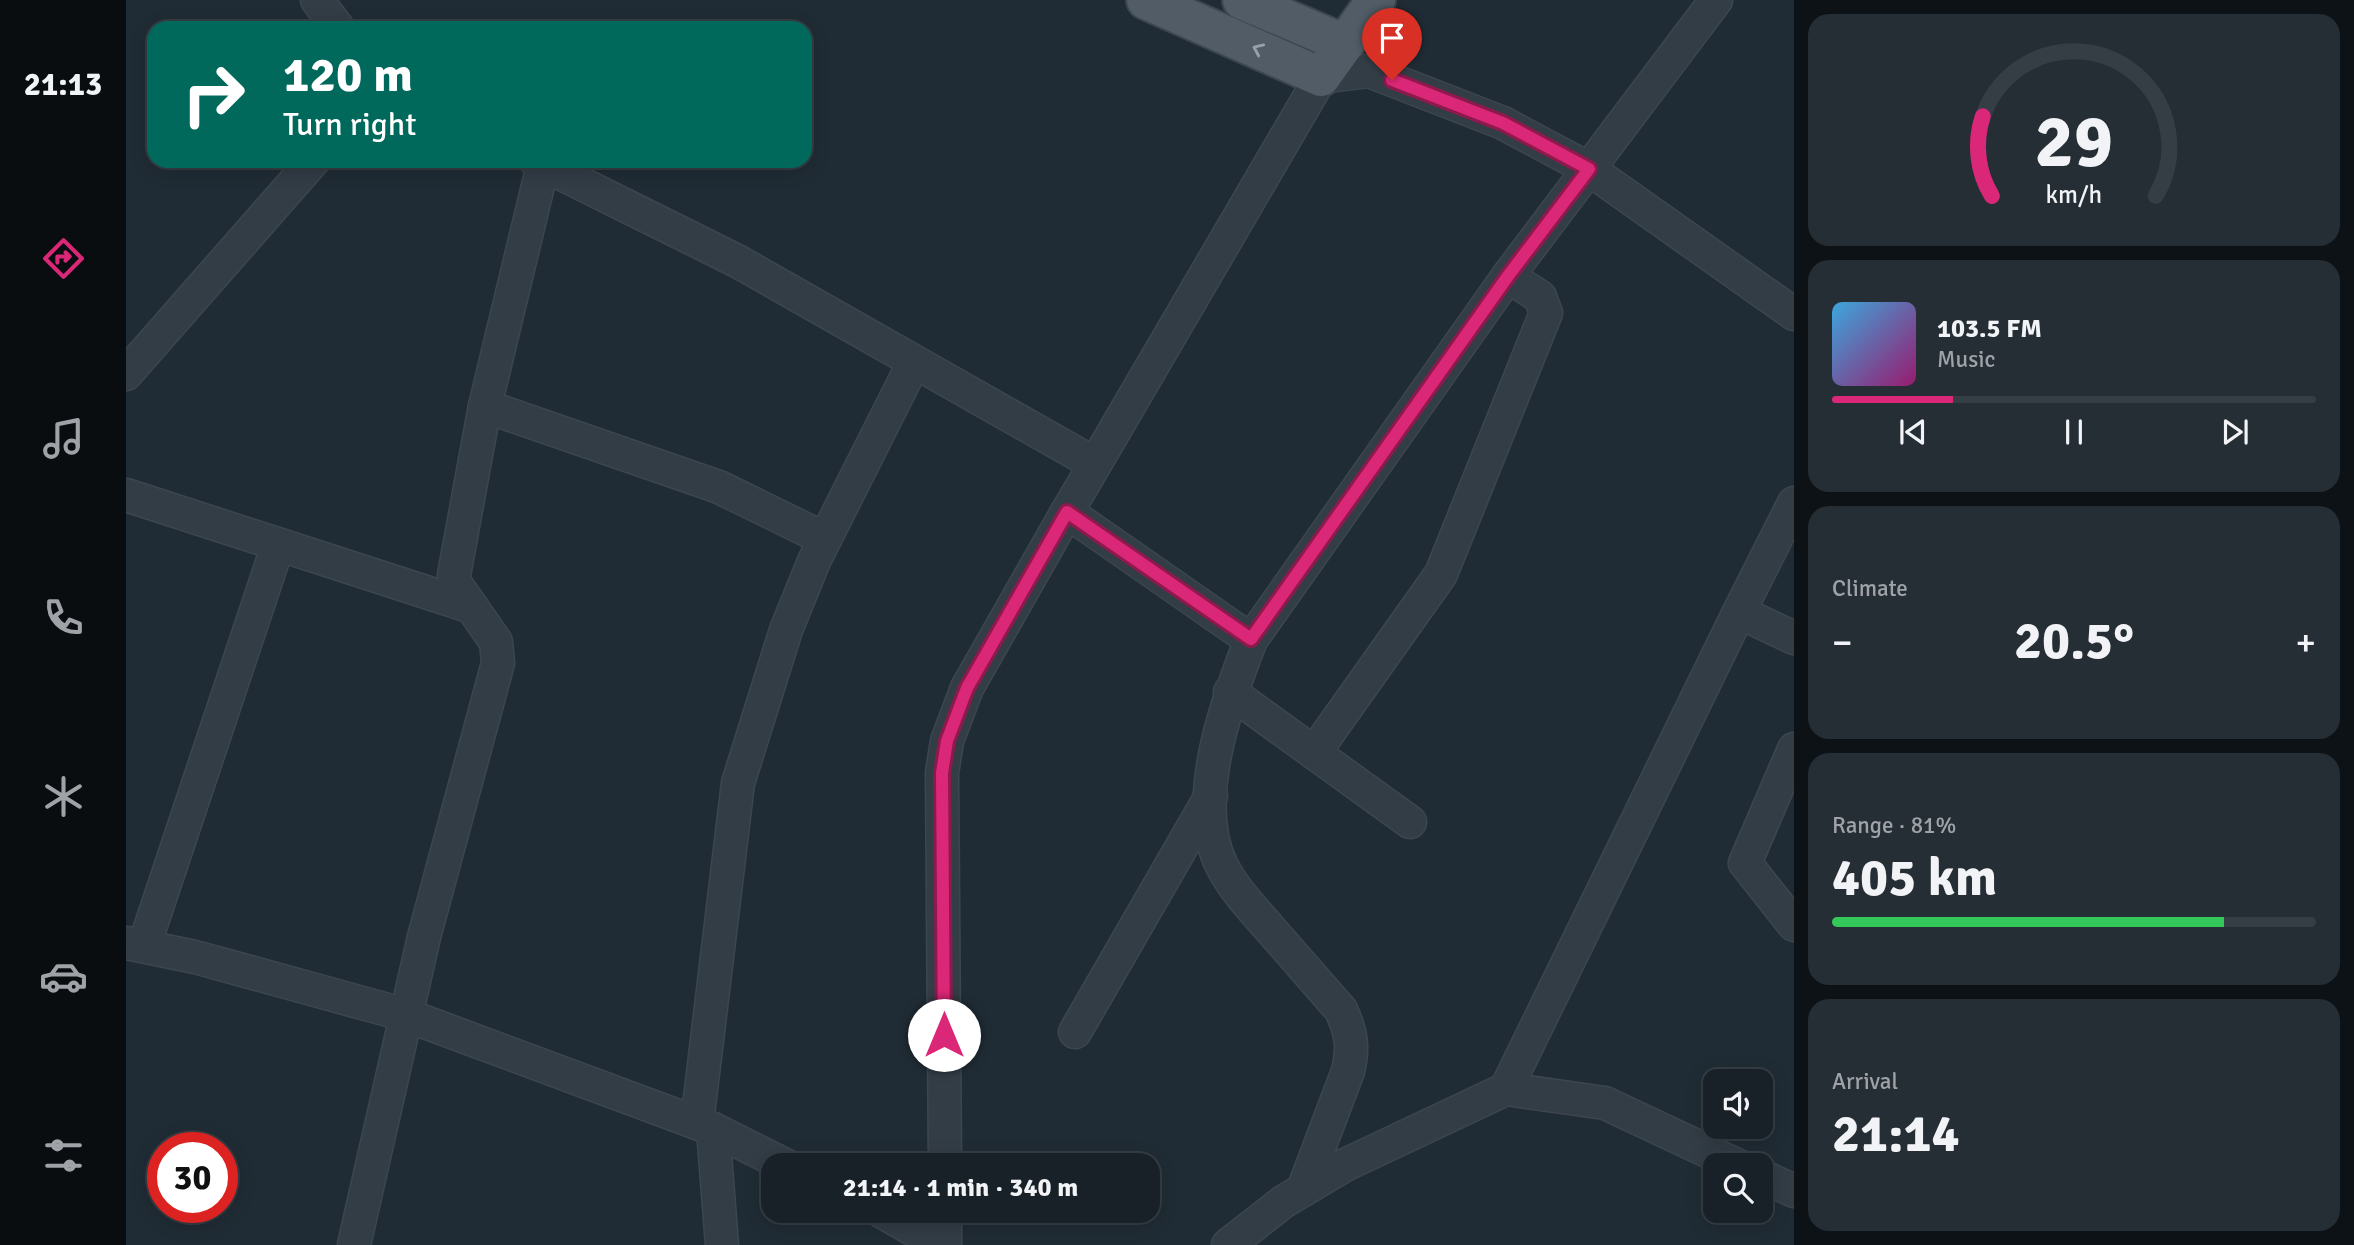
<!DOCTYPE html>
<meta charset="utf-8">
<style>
:root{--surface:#182128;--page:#252e34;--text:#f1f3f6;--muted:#9fa3a8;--line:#363e45;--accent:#db2777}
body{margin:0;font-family:Signika,sans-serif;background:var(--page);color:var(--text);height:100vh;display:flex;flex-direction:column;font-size:26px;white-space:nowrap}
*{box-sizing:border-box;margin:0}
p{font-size:23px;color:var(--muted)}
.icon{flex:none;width:38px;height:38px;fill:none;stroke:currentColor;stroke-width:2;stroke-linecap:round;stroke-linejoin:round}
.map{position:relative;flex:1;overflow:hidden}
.sheet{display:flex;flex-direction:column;gap:14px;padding:14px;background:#0d1216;width:560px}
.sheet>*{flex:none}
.guide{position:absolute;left:21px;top:21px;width:665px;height:147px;border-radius:21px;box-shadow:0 4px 18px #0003,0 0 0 2px var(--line);background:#00695c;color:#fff;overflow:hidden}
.controls{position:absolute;left:1577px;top:1069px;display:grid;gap:14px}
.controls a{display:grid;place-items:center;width:70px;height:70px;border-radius:14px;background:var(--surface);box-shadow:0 4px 18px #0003,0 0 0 2px var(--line);font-size:35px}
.speed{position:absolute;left:21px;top:1132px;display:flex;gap:14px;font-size:35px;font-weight:700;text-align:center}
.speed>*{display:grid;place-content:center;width:91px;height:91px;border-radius:50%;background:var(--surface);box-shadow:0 4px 18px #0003,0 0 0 2px var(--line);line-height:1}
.speed .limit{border:10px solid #d22;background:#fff;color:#111}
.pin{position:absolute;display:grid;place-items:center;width:60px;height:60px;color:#fff;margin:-72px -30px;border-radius:50% 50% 50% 0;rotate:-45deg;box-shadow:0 0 7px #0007}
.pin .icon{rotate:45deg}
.me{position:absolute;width:77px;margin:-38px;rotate:0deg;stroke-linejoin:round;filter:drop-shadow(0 0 5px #0008)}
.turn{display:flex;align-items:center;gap:24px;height:147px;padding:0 21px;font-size:32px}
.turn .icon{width:91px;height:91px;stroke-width:2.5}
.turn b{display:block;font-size:49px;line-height:60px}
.big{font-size:52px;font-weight:700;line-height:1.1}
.sheet .tile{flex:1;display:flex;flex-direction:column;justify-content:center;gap:10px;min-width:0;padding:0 24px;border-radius:21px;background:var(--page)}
.sheet .dial{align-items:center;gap:0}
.dial svg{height:182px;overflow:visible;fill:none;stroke:var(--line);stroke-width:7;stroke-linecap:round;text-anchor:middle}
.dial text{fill:var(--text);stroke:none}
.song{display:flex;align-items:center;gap:21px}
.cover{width:84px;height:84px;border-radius:10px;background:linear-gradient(135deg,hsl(200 70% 55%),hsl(320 70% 35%))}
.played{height:7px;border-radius:4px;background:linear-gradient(90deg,var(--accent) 25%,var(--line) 25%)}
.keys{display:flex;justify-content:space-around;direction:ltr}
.heat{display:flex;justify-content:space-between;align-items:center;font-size:38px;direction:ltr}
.charge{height:10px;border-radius:5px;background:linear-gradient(90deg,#34c759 81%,var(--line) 0)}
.trip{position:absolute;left:635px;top:1153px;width:399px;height:70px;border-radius:21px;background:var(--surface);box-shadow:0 4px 18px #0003,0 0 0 2px var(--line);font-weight:700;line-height:70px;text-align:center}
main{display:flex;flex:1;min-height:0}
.tab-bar{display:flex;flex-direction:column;width:126px;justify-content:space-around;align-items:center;background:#0a0d10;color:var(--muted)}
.tab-bar .icon{width:49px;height:49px}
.tab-bar .selected{color:var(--accent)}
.tab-bar b{font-size:32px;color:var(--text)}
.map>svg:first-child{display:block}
</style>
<main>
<nav class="tab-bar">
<b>21:13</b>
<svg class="icon selected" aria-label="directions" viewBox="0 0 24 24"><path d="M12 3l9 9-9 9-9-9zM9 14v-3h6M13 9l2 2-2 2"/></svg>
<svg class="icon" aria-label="music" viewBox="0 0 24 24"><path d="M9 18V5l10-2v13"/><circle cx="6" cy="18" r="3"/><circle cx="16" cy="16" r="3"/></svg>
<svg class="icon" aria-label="phone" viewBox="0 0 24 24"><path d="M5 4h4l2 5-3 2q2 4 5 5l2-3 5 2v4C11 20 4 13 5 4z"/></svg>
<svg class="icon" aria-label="climate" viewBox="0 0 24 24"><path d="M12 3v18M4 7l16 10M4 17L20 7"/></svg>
<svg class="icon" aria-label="car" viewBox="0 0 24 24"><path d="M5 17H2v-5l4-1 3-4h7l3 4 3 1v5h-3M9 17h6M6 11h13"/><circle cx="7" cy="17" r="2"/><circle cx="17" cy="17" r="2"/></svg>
<svg class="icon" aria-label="filters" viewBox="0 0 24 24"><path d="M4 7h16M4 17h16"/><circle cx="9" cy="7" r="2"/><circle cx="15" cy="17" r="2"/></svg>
</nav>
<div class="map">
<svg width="1668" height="1245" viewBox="0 0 1668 1245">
<rect width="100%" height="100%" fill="#202c35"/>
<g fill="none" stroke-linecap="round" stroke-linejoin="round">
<defs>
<g id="minor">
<polyline points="191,0 212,28"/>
<polyline points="410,161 613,262 969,464"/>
<polyline points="0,374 187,161"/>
<polyline points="359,406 593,487 699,539"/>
<polyline points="0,495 346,607"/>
<polyline points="1613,612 1668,503"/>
<polyline points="1125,640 941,512 1195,77 1243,71 1377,123 1463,169 1668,314"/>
<polyline points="1104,692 1284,822"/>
<polyline points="1668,749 1619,863 1668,925"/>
<polyline points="1188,753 1315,574 1420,313 1414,297 1382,276"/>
<polyline points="0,943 69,957 280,1015 587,1129 661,1166"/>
<polyline points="18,946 152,545"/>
<polyline points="949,1032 1085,796"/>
<polyline points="1380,1089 1613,612 1668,638"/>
<polyline points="571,1123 612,783 660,630 688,561 788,362"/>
<polyline points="587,1129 596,1245"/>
<polyline points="819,1166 816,773 821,741 841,688 941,512"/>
<polyline points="1634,1175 1668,1191"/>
<path d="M1177,1190L1222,1071C1228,1047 1225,1032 1215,1010C1191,983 1168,956 1145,930C1128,910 1108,890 1096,866C1064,803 1101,701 1125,640L1382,276L1590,0"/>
<polyline points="755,1211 814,1245"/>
<polyline points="819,1211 819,1245"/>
<polyline points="228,1245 298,937 372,663 370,642 329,583 328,575 359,406 417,165"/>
<polyline points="1102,1245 1157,1202 1219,1165 1380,1089 1479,1103 1613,1166"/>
</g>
<g id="major">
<polyline points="1020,0 1195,77 1250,0"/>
<polyline points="1116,0 1219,44"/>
</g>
</defs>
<use href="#minor" stroke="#3d464f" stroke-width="35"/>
<use href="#major" stroke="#3d464f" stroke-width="42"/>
<use href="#minor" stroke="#333d46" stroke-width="32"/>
<use href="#major" stroke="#515c66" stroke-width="38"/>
</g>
<defs><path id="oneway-chevron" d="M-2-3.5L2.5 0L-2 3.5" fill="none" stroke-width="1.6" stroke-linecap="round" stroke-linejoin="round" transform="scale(1.75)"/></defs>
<use stroke="#96a1ac" href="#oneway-chevron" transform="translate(1132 49) rotate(-156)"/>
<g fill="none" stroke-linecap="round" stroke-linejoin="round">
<defs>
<polyline id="route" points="818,1035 816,773 821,741 841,688 941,512 1125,639 1382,276 1463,169 1377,123 1266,80"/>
</defs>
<use href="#route" stroke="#8e194d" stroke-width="18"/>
<use href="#route" stroke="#db2777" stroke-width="12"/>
</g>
</svg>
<div class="controls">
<a><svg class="icon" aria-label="sound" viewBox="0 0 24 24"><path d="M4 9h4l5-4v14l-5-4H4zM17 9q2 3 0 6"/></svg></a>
<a><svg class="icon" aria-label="search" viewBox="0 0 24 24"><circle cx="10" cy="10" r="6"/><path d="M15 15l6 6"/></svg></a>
</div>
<div class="speed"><div class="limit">30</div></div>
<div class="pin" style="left:1266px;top:80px;background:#d93025"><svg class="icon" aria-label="arrive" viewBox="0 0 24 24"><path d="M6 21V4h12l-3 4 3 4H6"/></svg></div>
<svg class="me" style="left:818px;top:1035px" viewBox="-20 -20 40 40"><circle r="19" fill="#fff"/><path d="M0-13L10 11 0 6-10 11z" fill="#db2777"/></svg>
<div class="trip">21:14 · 1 min · 340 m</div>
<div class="guide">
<div class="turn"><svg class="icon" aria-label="right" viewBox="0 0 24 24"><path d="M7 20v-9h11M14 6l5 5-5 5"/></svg><div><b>120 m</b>Turn right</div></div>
</div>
</div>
<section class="sheet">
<div class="tile dial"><svg viewBox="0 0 100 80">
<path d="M14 69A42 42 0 1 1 86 69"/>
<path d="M14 69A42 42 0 0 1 10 34" stroke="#db2777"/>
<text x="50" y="56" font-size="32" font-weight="700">29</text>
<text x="50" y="72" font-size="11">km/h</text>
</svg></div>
<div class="tile">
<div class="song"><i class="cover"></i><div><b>103.5 FM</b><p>Music</p></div></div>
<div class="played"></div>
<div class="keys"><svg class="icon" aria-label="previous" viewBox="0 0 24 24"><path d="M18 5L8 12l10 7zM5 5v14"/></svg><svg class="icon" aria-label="pause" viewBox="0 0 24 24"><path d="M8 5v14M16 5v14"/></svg><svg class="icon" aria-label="next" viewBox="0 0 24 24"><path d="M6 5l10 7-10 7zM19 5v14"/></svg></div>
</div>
<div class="tile"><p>Climate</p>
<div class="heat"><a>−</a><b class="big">20.5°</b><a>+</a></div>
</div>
<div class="tile"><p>Range · 81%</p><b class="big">405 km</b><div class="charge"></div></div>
<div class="tile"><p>Arrival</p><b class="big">21:14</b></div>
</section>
</main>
